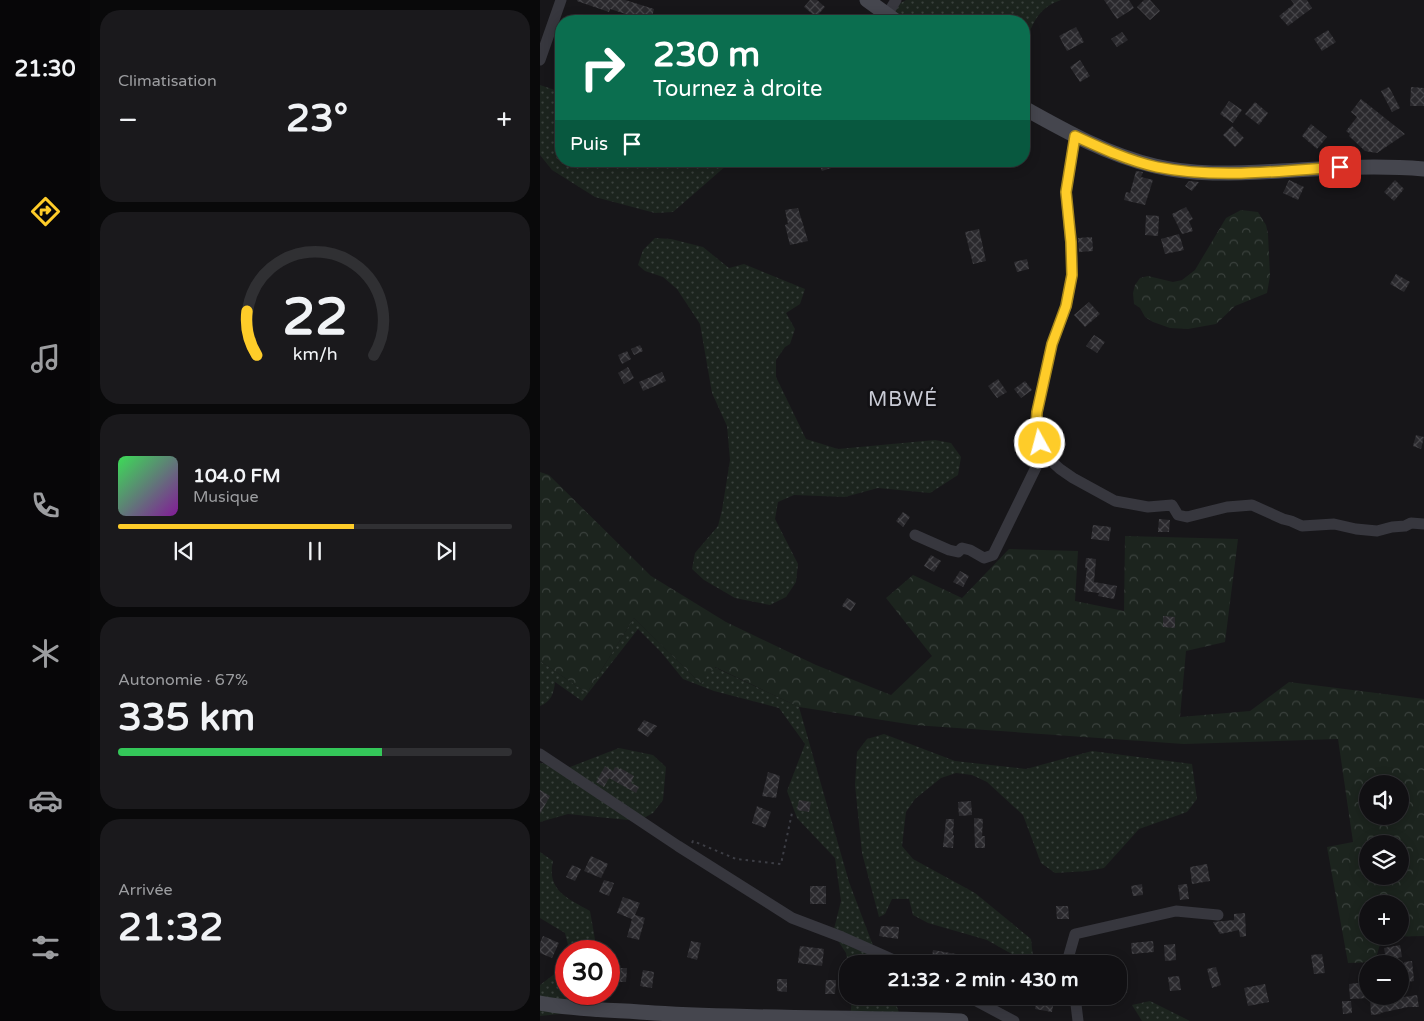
<!DOCTYPE html>
<html lang="fr">
<meta charset="utf-8">
<style>
:root{--surface:#111013;--page:#1a191c;--text:#f1f3f6;--muted:#9c9da0;--line:#303033;--accent:#fecc29}
body{margin:0;font-family:"Varela Round",sans-serif;background:var(--page);color:var(--text);height:100vh;display:flex;flex-direction:column;font-size:19px;white-space:nowrap}
*{box-sizing:border-box;margin:0}
p{font-size:16px;color:var(--muted)}
.icon{flex:none;width:28px;height:28px;fill:none;stroke:currentColor;stroke-width:2;stroke-linecap:round;stroke-linejoin:round}
.map{position:relative;flex:1;overflow:hidden}
.drawer{display:flex;flex-direction:column;gap:10px;padding:10px;background:#09090a;width:450px}
.drawer>*{flex:none}
.hud{position:absolute;left:15px;top:15px;width:475px;height:152px;border-radius:20px;box-shadow:0 2px 12px #0003,0 0 0 1px var(--line);background:#0b6e4f;color:#fff;overflow:hidden}
.fabs{position:absolute;left:819px;top:775px;display:grid;gap:10px}
.fabs a{display:grid;place-items:center;width:50px;height:50px;border-radius:50%;background:var(--surface);box-shadow:0 2px 12px #0003,0 0 0 1px var(--line);font-size:25px}
.speed{position:absolute;left:15px;top:940px;display:flex;gap:10px;font-size:25px;font-weight:700;text-align:center}
.speed>*{display:grid;place-content:center;width:65px;height:65px;border-radius:50%;background:var(--surface);box-shadow:0 2px 12px #0003,0 0 0 1px var(--line);line-height:1}
.speed .limit{border:8px solid #d22;background:#fff;color:#111}
.pin{position:absolute;display:grid;place-items:center;width:42px;height:42px;color:#fff;margin:-21px;border-radius:10px;box-shadow:0 2px 8px #0006}
.me{position:absolute;width:55px;margin:-28px;rotate:353deg;stroke-linejoin:round;filter:drop-shadow(0 0 4px #0008)}
.turn{display:flex;align-items:center;gap:18px;height:105px;padding:0 15px;font-size:22px}
.turn .icon{width:65px;height:65px;stroke-width:2.5}
.turn b{display:block;font-size:35px;line-height:42px}
.then{display:flex;align-items:center;height:48px;padding:0 15px;background:#0003;gap:10px;font-size:19px}
.big{font-size:38px;font-weight:800;line-height:1.1}
.drawer .card{flex:1;display:flex;flex-direction:column;justify-content:center;gap:8px;min-width:0;padding:0 18px;border-radius:20px;background:var(--page)}
.drawer .dial{align-items:center;gap:0}
.dial svg{height:130px;overflow:visible;fill:none;stroke:var(--line);stroke-width:7;stroke-linecap:round;text-anchor:middle}
.dial text{fill:var(--text);stroke:none}
.song{display:flex;align-items:center;gap:15px}
.cover{width:60px;height:60px;border-radius:8px;background:linear-gradient(135deg,hsl(130 70% 55%),hsl(290 70% 35%))}
.played{height:5px;border-radius:2px;background:linear-gradient(90deg,var(--accent) 60%,var(--line) 60%)}
.keys{display:flex;justify-content:space-around;direction:ltr}
.heat{display:flex;justify-content:space-between;align-items:center;font-size:28px;direction:ltr}
.charge{height:8px;border-radius:4px;background:linear-gradient(90deg,#34c759 67%,var(--line) 0)}
.trip{position:absolute;left:299px;top:955px;width:288px;height:50px;border-radius:20px;background:var(--surface);box-shadow:0 2px 12px #0003,0 0 0 1px var(--line);font-weight:800;line-height:50px;text-align:center}
main{display:flex;flex:1;min-height:0}
.menu{display:flex;flex-direction:column;width:90px;justify-content:space-around;align-items:center;background:#070608;color:var(--muted)}
.menu .icon{width:35px;height:35px}
.menu .current{color:var(--accent)}
.menu b{font-size:22px;color:var(--text)}
.map>svg:first-child{display:block}
</style>
<main>
<nav class="menu">
<b>21:30</b>
<svg class="icon current" aria-label="directions" viewBox="0 0 24 24"><path d="M12 3l9 9-9 9-9-9zM9 14v-3h6M13 9l2 2-2 2"/></svg>
<svg class="icon" aria-label="music" viewBox="0 0 24 24"><path d="M9 18V5l10-2v13"/><circle cx="6" cy="18" r="3"/><circle cx="16" cy="16" r="3"/></svg>
<svg class="icon" aria-label="phone" viewBox="0 0 24 24"><path d="M5 4h4l2 5-3 2q2 4 5 5l2-3 5 2v4C11 20 4 13 5 4z"/></svg>
<svg class="icon" aria-label="climate" viewBox="0 0 24 24"><path d="M12 3v18M4 7l16 10M4 17L20 7"/></svg>
<svg class="icon" aria-label="car" viewBox="0 0 24 24"><path d="M5 17H2v-5l4-1 3-4h7l3 4 3 1v5h-3M9 17h6M6 11h13"/><circle cx="7" cy="17" r="2"/><circle cx="17" cy="17" r="2"/></svg>
<svg class="icon" aria-label="filters" viewBox="0 0 24 24"><path d="M4 7h16M4 17h16"/><circle cx="9" cy="7" r="2"/><circle cx="15" cy="17" r="2"/></svg>
</nav>
<section class="drawer">
<div class="card"><p>Climatisation</p>
<div class="heat"><a>−</a><b class="big">23°</b><a>+</a></div>
</div>
<div class="card dial"><svg viewBox="0 0 100 80">
<path d="M14 69A42 42 0 1 1 86 69"/>
<path d="M14 69A42 42 0 0 1 8 42" stroke="#fecc29"/>
<text x="50" y="56" font-size="32" font-weight="700">22</text>
<text x="50" y="72" font-size="11">km/h</text>
</svg></div>
<div class="card">
<div class="song"><i class="cover"></i><div><b>104.0 FM</b><p>Musique</p></div></div>
<div class="played"></div>
<div class="keys"><svg class="icon" aria-label="previous" viewBox="0 0 24 24"><path d="M18 5L8 12l10 7zM5 5v14"/></svg><svg class="icon" aria-label="pause" viewBox="0 0 24 24"><path d="M8 5v14M16 5v14"/></svg><svg class="icon" aria-label="next" viewBox="0 0 24 24"><path d="M6 5l10 7-10 7zM19 5v14"/></svg></div>
</div>
<div class="card"><p>Autonomie · 67%</p><b class="big">335 km</b><div class="charge"></div></div>
<div class="card"><p>Arrivée</p><b class="big">21:32</b></div>
</section>
<div class="map">
<svg width="884" height="1021" viewBox="0 0 884 1021">
<defs>
<pattern id="grass-dots" width="8" height="8" patternUnits="userSpaceOnUse" patternTransform="scale(1.25)"><rect width="8" height="8" fill="#1c241e"/><path d="M2 2h.1M6 6h.1" fill="none" stroke="#3a413d" stroke-width="1.8" stroke-linecap="round"/></pattern>
<pattern id="forest-crowns" width="20" height="18" patternUnits="userSpaceOnUse" patternTransform="scale(1.25)"><rect width="20" height="18" fill="#1c241e"/><path d="M2 6a3 3 0 1 1 6 0M12 15a3 3 0 1 1 6 0" fill="none" stroke="#3a413d"/></pattern>
<pattern id="building-cross-hatch" width="8" height="8" patternUnits="userSpaceOnUse" patternTransform="scale(1.25)"><rect width="8" height="8" fill="#2a292d"/><path d="M0 0l8 8M0 8l8-8" fill="none" stroke="#464549"/></pattern>
</defs>
<rect width="100%" height="100%" fill="#171619"/>
<g fill="url(#grass-dots)">
<path d="M366,0H521C496,9 494,23 484,45V21H386L370,19L366,21H327Z"/>
<polygon points="0,85 21,92 21,161 194,161 187,165 133,212 115,213 55,197 12,170 0,155"/>
<polygon points="115,238 131,239 163,247 189,268 204,264 265,289 260,304 246,313 255,329 250,344 245,347 236,360 236,377 266,439 298,449 395,440 411,443 421,457 418,475 390,493 338,488 305,497 254,495 238,502 235,519 258,564 256,582 246,597 230,605 195,598 164,580 152,569 155,553 178,526 182,510 190,460 187,426 172,393 160,324 137,289 123,277 105,271 98,265 103,250"/>
<path d="M94,618L161,684L174,667L259,707L309,882L340,964H308L306,953L293,933L301,901L295,858L257,818L247,791L265,744L239,708L174,691L143,679L121,652L98,629L42,701L15,682C14,693 11,702 0,706V661L47,693Z"/>
<polygon points="344,734 415,761 486,769 552,751 652,764 657,799 647,812 599,829 564,868 548,871 515,873 501,863 483,815 447,782 432,775 416,773 401,778 375,799 366,812 362,846 373,859 435,893 491,939 493,957 477,957 447,940 388,923 373,915 369,899 352,899 345,914 339,917 322,853 315,785 317,752 327,739"/>
<polygon points="79,748 113,755 126,767 123,800 113,813 98,821 28,814 0,822 0,763 30,767"/>
<path d="M0,852L13,861C6,891 29,899 50,911L57,951H28L29,949L25,933L0,918Z"/>
<polygon points="26,957 26,994 50,994 29,1013 0,1016 0,985 21,969"/>
<polygon points="312,996 353,996 361,1018 310,1021"/>
<polygon points="610,1001 650,1021 602,1021 592,1005"/>
</g>
<g fill="url(#forest-crowns)" fill-rule="evenodd">
<polygon points="701,210 718,212 726,225 728,234 730,276 727,293 695,306 676,324 648,329 630,328 613,322 605,317 600,308 594,304 593,293 595,285 600,278 608,276 633,282 642,280 655,270 686,218"/>
<path d="M0,472L9,475L111,576L186,622L276,665L351,695L392,656L346,598L373,575L422,598L469,549L538,551L535,601L584,611L585,536L698,539L685,642L646,651L640,717L710,711L749,682L884,699V936L842,937L835,962L808,963L787,847L813,842L798,739L644,744L374,725L259,707L175,667L161,684L94,618L47,693L0,661ZM828,784H860V816H828ZM828,844H860V876H828ZM828,904H860V936H828Z"/>
</g>
<g fill="url(#building-cross-hatch)">
<polygon points="37,0 85,0 114,9 111,21 108,21 70,9 69,12 37,1"/>
<polygon points="270,0 277,0 285,7 276,17 264,7"/>
<polygon points="564,0 589,0 594,8 577,19"/>
<polygon points="604,0 610,0 620,11 610,20 597,7"/>
<polygon points="751,0 767,0 772,8 748,26 739,16 754,4"/>
<polygon points="536,27 544,42 527,51 519,36"/>
<polygon points="788,30 796,42 782,51 774,39"/>
<polygon points="582,32 588,40 577,47 571,39"/>
<polygon points="540,60 550,76 540,82 530,67"/>
<polygon points="849,87 860,108 852,112 841,91"/>
<polygon points="871,87 884,88 884,106 870,106"/>
<polygon points="821,99 865,134 837,153 825,151 809,136 810,134 806,131 817,117 811,112"/>
<polygon points="689,101 702,110 693,123 680,114"/>
<polygon points="715,102 728,113 719,125 705,114"/>
<polygon points="771,124 787,137 777,149 762,136"/>
<polygon points="692,126 704,138 695,147 683,135"/>
<polygon points="278,161 292,161 294,167 282,171"/>
<polygon points="596,171 603,172 601,177 613,180 605,205 584,200 586,192 590,193"/>
<polygon points="749,180 764,187 758,200 743,193"/>
<polygon points="855,180 864,189 854,201 844,192"/>
<polygon points="649,181 659,182 652,191 645,186"/>
<polygon points="646,207 653,219 649,221 653,231 642,234 632,214"/>
<polygon points="258,208 268,241 250,245 245,225 248,224 245,210"/>
<polygon points="606,215 619,216 618,236 605,235"/>
<polygon points="439,229 446,261 433,264 425,232"/>
<polygon points="639,234 644,250 625,254 621,239"/>
<polygon points="552,237 553,251 539,252 538,238"/>
<polygon points="487,259 489,269 477,272 474,262"/>
<polygon points="856,274 870,282 864,292 850,284"/>
<polygon points="549,302 560,314 545,327 534,315"/>
<polygon points="554,335 565,342 557,353 546,346"/>
<polygon points="100,345 103,351 94,355 91,349"/>
<polygon points="87,351 91,359 82,364 78,355"/>
<polygon points="88,367 94,378 84,384 78,373"/>
<polygon points="122,372 126,381 103,391 99,382"/>
<polygon points="458,379 467,392 457,398 448,386"/>
<polygon points="485,381 492,390 481,398 474,389"/>
<polygon points="876,435 884,437 881,449 873,446"/>
<polygon points="363,512 370,517 363,527 356,521"/>
<polygon points="619,519 630,520 629,532 618,532"/>
<polygon points="553,525 571,527 569,541 551,539"/>
<polygon points="391,555 401,561 394,572 384,566"/>
<polygon points="546,558 556,559 554,582 577,586 574,599 558,596 559,593 544,591 547,568 545,568"/>
<polygon points="420,571 429,576 423,587 413,582"/>
<polygon points="307,598 316,603 311,611 302,606"/>
<polygon points="623,616 635,617 635,628 623,627"/>
<polygon points="104,720 117,726 108,737 97,730"/>
<polygon points="65,766 73,771 75,767 80,769 80,768 94,776 91,783 99,787 96,793 69,778 64,787 56,782"/>
<polygon points="228,772 240,776 236,798 222,796"/>
<polygon points="0,790 10,796 0,814"/>
<polygon points="259,800 271,802 269,812 257,810"/>
<polygon points="431,801 432,815 419,816 418,802"/>
<polygon points="217,806 231,812 225,828 212,823"/>
<polygon points="434,818 443,819 442,836 445,836 445,848 435,848"/>
<polygon points="406,819 414,819 413,835 414,835 413,848 403,847"/>
<polygon points="51,856 68,864 61,878 44,871"/>
<polygon points="667,864 670,881 652,884 650,867"/>
<polygon points="32,865 41,869 35,881 26,877"/>
<polygon points="64,880 74,883 69,896 59,892"/>
<polygon points="602,884 603,895 593,896 591,886"/>
<polygon points="647,884 649,899 640,900 638,885"/>
<rect x="270" y="886" width="16" height="18"/>
<polygon points="83,897 100,903 95,915 105,918 99,940 87,937 92,919 77,913"/>
<polygon points="516,906 528,906 529,919 517,919"/>
<polygon points="705,913 706,936 700,937 699,930 680,934 673,922 694,920 694,914"/>
<polygon points="341,926 359,927 358,939 339,936"/>
<polygon points="3,936 19,943 12,958 0,953 0,943"/>
<polygon points="151,941 161,943 157,960 147,957"/>
<polygon points="613,941 614,952 592,954 591,943"/>
<polygon points="635,944 636,960 625,961 624,945"/>
<polygon points="860,945 862,957 846,960 844,948"/>
<polygon points="260,946 284,949 282,966 258,963"/>
<polygon points="393,950 416,954 414,963 392,958"/>
<polygon points="782,954 785,973 774,974 771,955"/>
<polygon points="872,961 874,981 866,982 864,962"/>
<polygon points="676,967 681,985 672,988 667,969"/>
<polygon points="74,968 87,968 86,982 74,982"/>
<polygon points="103,970 114,972 112,988 100,986"/>
<polygon points="639,976 641,990 630,991 628,977"/>
<polygon points="578,977 588,978 587,993 578,992"/>
<polygon points="237,979 247,979 247,992 237,991"/>
<polygon points="286,980 296,980 295,994 285,994"/>
<polygon points="828,982 828,998 810,999 809,984"/>
<polygon points="725,984 729,1002 708,1006 704,988"/>
<polygon points="877,995 879,1007 868,1007 840,1013 841,1014 831,1015 830,997 839,996 839,1001"/>
<polygon points="381,997 389,999 388,1006 379,1005"/>
<polygon points="497,997 514,1000 512,1012 495,1009"/>
<polygon points="802,1001 811,1001 812,1013 803,1014"/>
</g>
<g fill="none" stroke-linecap="round" stroke-linejoin="round">
<polyline stroke="#3d3e45" stroke-width="2" stroke-dasharray="2.5 4" stroke-linecap="butt" points="152,843 153,841 196,859 241,864 252,813"/>
<g stroke="#37373e" stroke-width="11">
<polyline points="347,15 356,0"/>
<polyline points="0,60 21,0"/>
<polyline points="535,136 526,193 532,258 532,275 526,307 512,344 497,412 496,428 499,443 509,459 520,469 533,478 575,501 608,507 632,505 638,515 647,517 687,507 712,505 743,519 751,521 762,526 794,524 816,529 837,531 852,527 865,526 871,523 884,524"/>
<polyline points="375,535 409,550 418,552 422,548 430,550 444,558 453,555 504,451"/>
<polyline points="0,754 138,846 252,918 302,937 363,964"/>
<polyline points="530,964 529,955 535,934 636,911 678,915"/>
<polyline points="427,996 474,1021"/>
<polyline points="535,996 538,1021"/>
</g>
<g stroke="#45464e" stroke-width="15">
<polyline points="327,0 356,21"/>
<path d="M484,108C525,131 568,155 615,166C656,176 698,173 740,171C788,168 836,165 884,169"/>
<path d="M0,1003C37,1010 76,1010 114,1013C216,1019 319,1017 421,1021"/>
</g>
</g>
<g fill="none" stroke-linecap="round" stroke-linejoin="round">
<defs>
<path id="route" d="M500,443L496,428L497,412L512,344L526,306L532,275L531,242L526,192L535,136C561,148 589,161 617,167C677,179 739,171 800,167"/>
</defs>
<use href="#route" stroke="#a5851b" stroke-width="12"/>
<use href="#route" stroke="#fecc29" stroke-width="9"/>
</g>
<g text-anchor="middle" dominant-baseline="central" stroke-width="5" stroke-linejoin="round" paint-order="stroke">
<g font-size="20" letter-spacing="1" fill="#c9cbd5" stroke="#121114">
<text x="363" y="400">MBWÉ</text>
</g>
</g>
</svg>
<div class="fabs">
<a><svg class="icon" aria-label="sound" viewBox="0 0 24 24"><path d="M4 9h4l5-4v14l-5-4H4zM17 9q2 3 0 6"/></svg></a>
<a><svg class="icon" aria-label="layers" viewBox="0 0 24 24"><path d="M12 4l9 5-9 5-9-5zM3 14l9 5 9-5"/></svg></a>
<a>+</a>
<a>−</a>
</div>
<div class="speed"><div class="limit">30</div></div>
<div class="pin" style="left:800px;top:167px;background:#d93025"><svg class="icon" aria-label="arrive" viewBox="0 0 24 24"><path d="M6 21V4h12l-3 4 3 4H6"/></svg></div>
<svg class="me" style="left:500px;top:443px" viewBox="-20 -20 40 40"><circle r="17" fill="#fecc29" stroke="#fff" stroke-width="3"/><path d="M0-11L8 9 0 5-8 9z" fill="#fff"/></svg>
<div class="trip">21:32 · 2 min · 430 m</div>
<div class="hud">
<div class="turn"><svg class="icon" aria-label="right" viewBox="0 0 24 24"><path d="M7 20v-9h11M14 6l5 5-5 5"/></svg><div><b>230 m</b>Tournez à droite</div></div>
<div class="then">Puis<svg class="icon" aria-label="arrive" viewBox="0 0 24 24"><path d="M6 21V4h12l-3 4 3 4H6"/></svg></div>
</div>
</div>
</main>
